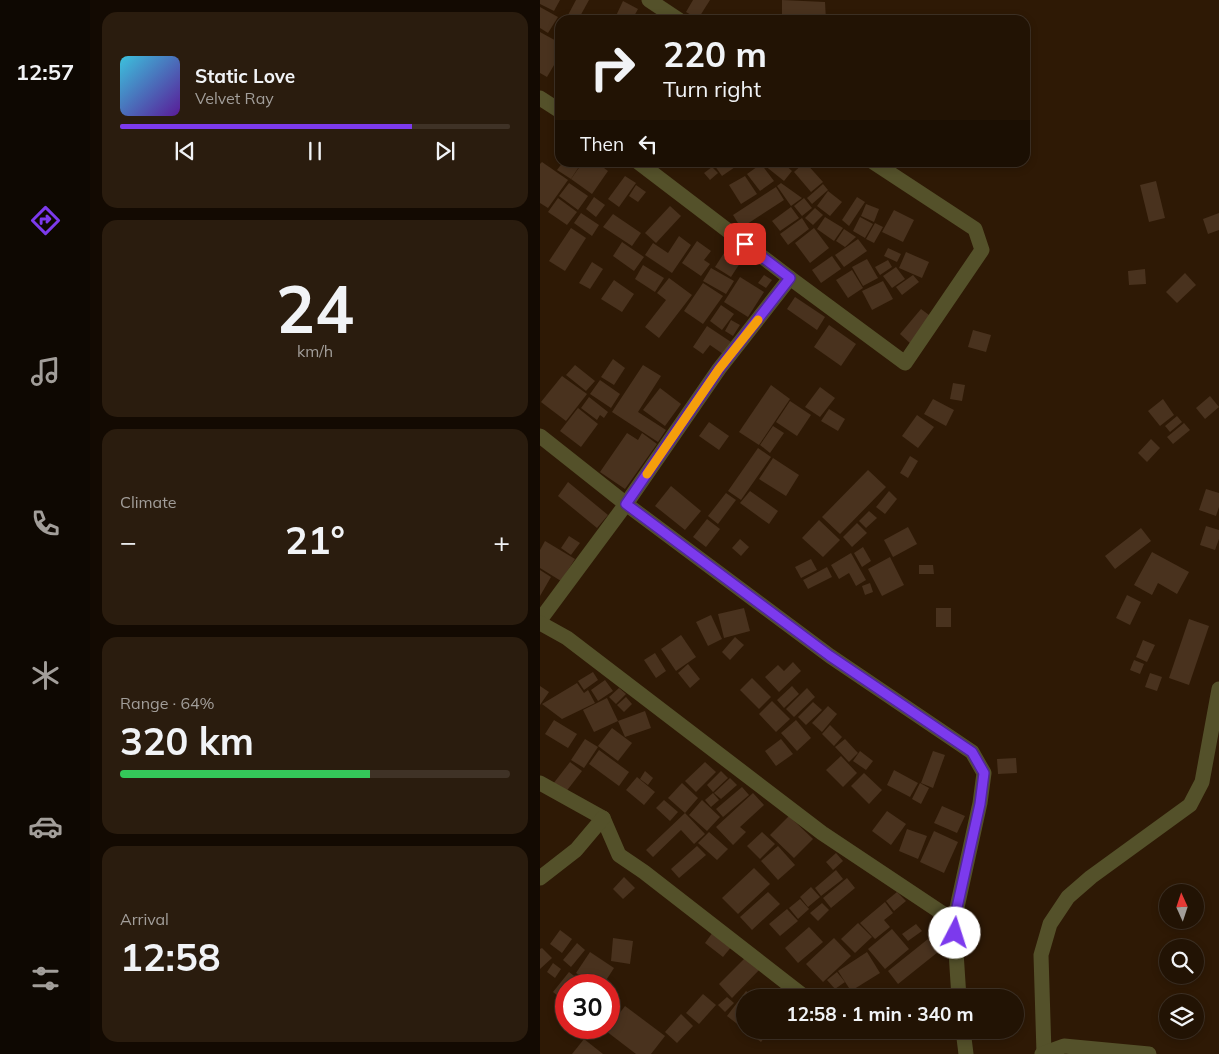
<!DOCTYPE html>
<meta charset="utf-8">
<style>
:root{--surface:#221304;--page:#2a1c0e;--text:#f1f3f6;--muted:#a29e9a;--line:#3f3226;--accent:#7c3aed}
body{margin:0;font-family:Mulish,sans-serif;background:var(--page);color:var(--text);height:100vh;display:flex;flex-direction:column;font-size:19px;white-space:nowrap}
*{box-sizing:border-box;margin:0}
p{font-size:16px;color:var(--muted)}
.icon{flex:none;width:28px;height:28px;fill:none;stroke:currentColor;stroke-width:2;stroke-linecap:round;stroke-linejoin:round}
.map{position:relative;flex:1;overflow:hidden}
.details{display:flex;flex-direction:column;gap:12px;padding:12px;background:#130a02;width:450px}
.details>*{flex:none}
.banner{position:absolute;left:15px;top:15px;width:475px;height:152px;border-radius:15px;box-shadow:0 2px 8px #0003,0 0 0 1px var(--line);background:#221304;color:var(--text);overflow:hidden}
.needle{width:32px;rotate:357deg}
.buttons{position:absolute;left:619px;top:884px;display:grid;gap:10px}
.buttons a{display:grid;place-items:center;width:45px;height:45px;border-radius:50%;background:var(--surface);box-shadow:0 2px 8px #0003,0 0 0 1px var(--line);font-size:25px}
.speed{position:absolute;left:15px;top:974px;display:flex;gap:10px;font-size:25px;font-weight:700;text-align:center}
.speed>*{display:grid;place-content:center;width:65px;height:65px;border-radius:50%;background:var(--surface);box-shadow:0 2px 8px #0003,0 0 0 1px var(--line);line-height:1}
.speed .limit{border:8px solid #d22;background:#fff;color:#111}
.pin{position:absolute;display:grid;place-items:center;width:42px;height:42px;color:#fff;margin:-21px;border-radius:10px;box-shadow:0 2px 8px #0006}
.me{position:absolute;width:55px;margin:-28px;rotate:5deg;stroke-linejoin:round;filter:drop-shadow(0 0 4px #0008)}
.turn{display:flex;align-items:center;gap:18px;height:105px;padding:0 25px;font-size:22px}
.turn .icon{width:65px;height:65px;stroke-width:2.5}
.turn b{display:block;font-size:35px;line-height:42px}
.then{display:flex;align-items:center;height:48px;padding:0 25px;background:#0003;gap:10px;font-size:19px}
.big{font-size:38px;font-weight:700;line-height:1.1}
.details .tile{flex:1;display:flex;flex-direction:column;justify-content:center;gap:8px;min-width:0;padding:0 18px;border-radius:15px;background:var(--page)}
.details .dial{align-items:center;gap:0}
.dial b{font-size:65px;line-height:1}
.song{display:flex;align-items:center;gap:15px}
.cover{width:60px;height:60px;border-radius:8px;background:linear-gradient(135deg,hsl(190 70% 55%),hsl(270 70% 35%))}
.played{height:5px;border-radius:2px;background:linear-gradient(90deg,var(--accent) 75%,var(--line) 75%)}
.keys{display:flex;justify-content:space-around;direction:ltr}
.heat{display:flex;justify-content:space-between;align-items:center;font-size:28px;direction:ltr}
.charge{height:8px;border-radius:4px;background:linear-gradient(90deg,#34c759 64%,var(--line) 0)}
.trip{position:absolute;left:196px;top:989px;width:288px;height:50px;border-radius:25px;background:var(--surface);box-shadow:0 2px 8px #0003,0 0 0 1px var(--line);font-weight:700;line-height:50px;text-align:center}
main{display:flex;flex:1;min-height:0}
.tab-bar{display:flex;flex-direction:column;width:90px;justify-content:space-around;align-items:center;background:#0e0802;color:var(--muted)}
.tab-bar .icon{width:35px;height:35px}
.tab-bar .on{color:var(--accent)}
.tab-bar b{font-size:22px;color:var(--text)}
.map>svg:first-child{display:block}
</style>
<main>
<nav class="tab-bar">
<b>12:57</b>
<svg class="icon on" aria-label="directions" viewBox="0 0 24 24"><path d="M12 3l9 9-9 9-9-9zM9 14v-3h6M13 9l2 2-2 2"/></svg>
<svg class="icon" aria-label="music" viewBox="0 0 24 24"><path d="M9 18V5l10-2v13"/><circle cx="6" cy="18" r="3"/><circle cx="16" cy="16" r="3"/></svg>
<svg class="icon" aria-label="phone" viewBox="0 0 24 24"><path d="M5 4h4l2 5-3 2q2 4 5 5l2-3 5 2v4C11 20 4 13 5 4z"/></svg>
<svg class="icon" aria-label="climate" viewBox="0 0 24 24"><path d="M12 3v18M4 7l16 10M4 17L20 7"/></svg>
<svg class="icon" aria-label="car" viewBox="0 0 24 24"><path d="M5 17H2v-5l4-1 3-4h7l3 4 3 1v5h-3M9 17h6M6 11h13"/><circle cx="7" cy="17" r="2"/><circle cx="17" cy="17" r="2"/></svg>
<svg class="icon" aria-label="filters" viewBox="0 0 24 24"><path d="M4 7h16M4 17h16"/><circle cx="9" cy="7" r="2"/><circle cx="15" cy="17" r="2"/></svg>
</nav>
<section class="details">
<div class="tile">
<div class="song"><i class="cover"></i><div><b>Static Love</b><p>Velvet Ray</p></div></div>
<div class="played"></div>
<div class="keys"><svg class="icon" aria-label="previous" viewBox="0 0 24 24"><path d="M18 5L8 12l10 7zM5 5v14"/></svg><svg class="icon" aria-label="pause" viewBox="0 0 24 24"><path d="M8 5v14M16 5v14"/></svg><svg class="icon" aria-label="next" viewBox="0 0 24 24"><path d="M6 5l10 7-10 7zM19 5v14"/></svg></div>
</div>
<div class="tile dial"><b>24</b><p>km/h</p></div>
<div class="tile"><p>Climate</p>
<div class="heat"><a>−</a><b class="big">21°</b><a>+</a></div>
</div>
<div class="tile"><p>Range · 64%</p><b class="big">320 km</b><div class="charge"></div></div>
<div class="tile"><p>Arrival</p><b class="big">12:58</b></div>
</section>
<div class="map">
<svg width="679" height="1054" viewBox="0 0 679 1054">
<rect width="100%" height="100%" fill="#2e1905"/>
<g fill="#49321e">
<polygon points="0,0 20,0 14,11 0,4"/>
<polygon points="36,0 49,0 38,20 28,15"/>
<polygon points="153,0 170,0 158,19 146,12"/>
<polygon points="242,0 285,2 286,20 242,20"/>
<polygon points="83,1 98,9 92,20 74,20"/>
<polygon points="0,7 18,17 8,33 0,28"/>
<polygon points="0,32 20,43 20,55 7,77 0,73"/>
<polygon points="2,162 28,180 8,208 0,203 0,164"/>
<polygon points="23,162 42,162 31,179 17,170"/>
<polygon points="43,162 56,162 68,171 52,194 31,179"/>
<polygon points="172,162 197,162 198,165 182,176"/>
<polygon points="226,162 242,162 252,171 244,181 224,165"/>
<polygon points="265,162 283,182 271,192 254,172"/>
<polygon points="221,164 234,181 220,191 207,174"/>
<polygon points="172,167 178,173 170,180 164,173"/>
<polygon points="85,176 96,183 79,207 68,199"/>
<polygon points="205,176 217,194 201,204 189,185"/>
<polygon points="616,181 625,218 609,222 600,185"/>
<polygon points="29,183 48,196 38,210 19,196"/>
<polygon points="241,183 262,198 251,206 237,186"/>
<polygon points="283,184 288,190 272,204 267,198"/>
<polygon points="96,185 106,192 98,202 89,196"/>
<polygon points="236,187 244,200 201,228 193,215"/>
<polygon points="288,191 302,202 290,216 277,206"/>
<polygon points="54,197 65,205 56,217 46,209"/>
<polygon points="317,197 325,202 309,226 302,220"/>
<polygon points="18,198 37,212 27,225 8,212"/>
<polygon points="264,198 272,208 262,216 254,206"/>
<polygon points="326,204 339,209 334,222 321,216"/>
<polygon points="130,206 141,216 116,243 105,233"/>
<polygon points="251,207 259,218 240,231 232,221"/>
<polygon points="275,208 283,215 273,225 265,218"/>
<polygon points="354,210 374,220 363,242 342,232"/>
<polygon points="41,213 59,225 52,236 34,223"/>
<polygon points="679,213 679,230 668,234 663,219"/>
<polygon points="73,214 101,233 92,246 63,227"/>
<polygon points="285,217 303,228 294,241 277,229"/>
<polygon points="320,217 333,224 325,238 313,231"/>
<polygon points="262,218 269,229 248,245 240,234"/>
<polygon points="335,223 343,227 334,243 326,239"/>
<polygon points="31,228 46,238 25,271 9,261"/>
<polygon points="274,228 289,248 270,263 255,243"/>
<polygon points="304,229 316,237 305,247 296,241"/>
<polygon points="139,236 151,245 132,273 105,255 113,243 128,253"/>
<polygon points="318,239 327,251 304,267 295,255"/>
<polygon points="157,241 171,251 164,260 170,264 161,276 142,263"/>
<polygon points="82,242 104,257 94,271 73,256"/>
<polygon points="348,248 361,254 357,262 344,256"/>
<polygon points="186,250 202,260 191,277 175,267"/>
<polygon points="366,252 389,262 382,278 359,268"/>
<polygon points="292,256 301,269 281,283 272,270"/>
<polygon points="327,259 338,278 323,286 312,267"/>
<polygon points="348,260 352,267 340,275 335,267"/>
<polygon points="52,262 63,269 50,289 39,283"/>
<polygon points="103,265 124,278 115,292 95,279"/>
<polygon points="356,267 365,279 352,288 343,276"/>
<polygon points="171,268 194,281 186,294 163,281"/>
<polygon points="605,269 606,284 589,285 588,271"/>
<polygon points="312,270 323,288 308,298 296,280"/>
<polygon points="645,273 656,285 637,303 626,292"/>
<polygon points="224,275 232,280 226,288 218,283"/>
<polygon points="373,275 379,282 362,295 356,287"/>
<polygon points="200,277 224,292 208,317 184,302"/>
<polygon points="129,278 152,295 119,338 105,327 126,300 117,293"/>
<polygon points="74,280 94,294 82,312 61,299"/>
<polygon points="343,281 353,299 332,310 322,291"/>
<polygon points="163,283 183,296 163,324 144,311"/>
<polygon points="255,297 285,317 277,330 247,309"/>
<polygon points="181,305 194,314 182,330 170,321"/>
<polygon points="381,309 393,318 371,344 360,334"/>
<polygon points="191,320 200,325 193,336 185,331"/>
<polygon points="289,325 316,344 301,366 274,347"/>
<polygon points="167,326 191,342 183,354 170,345 163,354 153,347"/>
<polygon points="433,330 451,335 446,352 428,347"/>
<polygon points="73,359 85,368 74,385 61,377"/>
<polygon points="35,365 55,381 46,391 26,375"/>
<polygon points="103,365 121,376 98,412 126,430 118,442 72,412"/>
<polygon points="22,376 47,394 26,421 1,402"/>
<polygon points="60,380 80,394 71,408 50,394"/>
<polygon points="413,383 425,385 422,401 410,399"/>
<polygon points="231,385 250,399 219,445 199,432"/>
<polygon points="280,387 295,398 280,417 265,407"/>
<polygon points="120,388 141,404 125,426 103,410"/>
<polygon points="670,396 679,407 665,419 656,408"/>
<polygon points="49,397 68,412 64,418 60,415 57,420 41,408"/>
<polygon points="393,399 414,410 406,426 384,414"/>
<polygon points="623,399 634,415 620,426 608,411"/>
<polygon points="250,401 271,415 257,436 236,422"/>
<polygon points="38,408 58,424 41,447 20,431"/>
<polygon points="289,409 305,419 298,431 281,421"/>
<polygon points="377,415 394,427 378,448 362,436"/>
<polygon points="637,416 642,422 630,432 625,426"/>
<polygon points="169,422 189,436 179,450 159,436"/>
<polygon points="644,423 650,430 633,444 627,437"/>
<polygon points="233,426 244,433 230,453 220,445"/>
<polygon points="87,433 98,440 102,433 117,444 85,489 60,472"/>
<polygon points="611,439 620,448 607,462 598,453"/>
<polygon points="218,448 231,457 201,500 188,491"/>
<polygon points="370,456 378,461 368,478 360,473"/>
<polygon points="233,458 259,475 246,496 219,479"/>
<polygon points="328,470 346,487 300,534 282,517"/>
<polygon points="28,482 68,515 57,528 18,496"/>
<polygon points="131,486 161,511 145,530 115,506"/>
<polygon points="666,489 679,493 679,507 676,516 659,510"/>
<polygon points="210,491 238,511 229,524 200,503"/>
<polygon points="349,491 357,499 345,514 336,507"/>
<polygon points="186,493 196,500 178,524 168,516"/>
<polygon points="329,511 337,518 326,528 319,521"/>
<polygon points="167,519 180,529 166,547 153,537"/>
<polygon points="279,520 300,540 283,557 262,538"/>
<polygon points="317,523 327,533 312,547 303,537"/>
<polygon points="666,526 679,530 679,539 675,550 660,545"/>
<polygon points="368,527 377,544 353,557 344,540"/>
<polygon points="601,528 611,541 575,569 565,556"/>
<polygon points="29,536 40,543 31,555 21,548"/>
<polygon points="200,539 209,547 201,556 192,548"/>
<polygon points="5,541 35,559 21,581 0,568 0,550"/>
<polygon points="323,547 331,561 322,567 314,553"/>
<polygon points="612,552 649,572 637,594 618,583 612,595 594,585"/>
<polygon points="311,553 326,580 316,586 309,573 299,579 291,565"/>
<polygon points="350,557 364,585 342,596 328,569"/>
<polygon points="271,559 277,570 261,578 255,567"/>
<polygon points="379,565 393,565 394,574 379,574"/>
<polygon points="287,567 292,577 268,589 263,580"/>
<polygon points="0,570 11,577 0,596"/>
<polygon points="330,583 333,592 325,595 322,586"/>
<polygon points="587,595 601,602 590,625 576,618"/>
<polygon points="204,608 210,631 184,638 178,614"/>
<rect x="396" y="608" width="15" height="19"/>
<polygon points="171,615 182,639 168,646 156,622"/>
<polygon points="649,619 669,626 649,685 629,678"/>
<polygon points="141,635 156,657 136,671 121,649"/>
<polygon points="195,637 204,645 190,660 182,652"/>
<polygon points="603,640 615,645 607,662 596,657"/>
<polygon points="115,653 126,671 116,678 104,660"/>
<polygon points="594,660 604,664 600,674 590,670"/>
<polygon points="253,662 261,671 239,692 225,677 238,665 244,671"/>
<polygon points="148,664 160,679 150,688 138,673"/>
<polygon points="53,672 58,680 44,690 38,681"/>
<polygon points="610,673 622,677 617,691 605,687"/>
<polygon points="212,678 231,697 219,709 200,690"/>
<polygon points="65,680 73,691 58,701 51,690"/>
<polygon points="37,683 44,693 48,690 55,703 22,719 2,704"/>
<polygon points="0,686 9,692 0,705"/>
<polygon points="252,686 259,694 244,708 237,700"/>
<polygon points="79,688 86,694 76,704 69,697"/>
<polygon points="267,688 275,697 254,717 246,709"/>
<polygon points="86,697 92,704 84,712 77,705"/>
<polygon points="67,698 78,721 54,732 43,710"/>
<polygon points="232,701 250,719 236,732 219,714"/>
<polygon points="273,702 282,710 266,725 258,717"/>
<polygon points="288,706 297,714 282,732 272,723"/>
<polygon points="105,711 111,728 85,737 78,721"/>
<polygon points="14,720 37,734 28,748 5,734"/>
<polygon points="256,720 271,738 257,751 241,733"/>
<polygon points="290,725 302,737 294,746 282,734"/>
<polygon points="72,728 92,743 78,761 58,746"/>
<polygon points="45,739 58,747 44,768 31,760"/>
<polygon points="241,739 253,754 236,766 225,751"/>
<polygon points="305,739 318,753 309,762 295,747"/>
<polygon points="59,750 89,772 79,786 49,764"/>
<polygon points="320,751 333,761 326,770 313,761"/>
<polygon points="393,751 405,755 393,788 381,783"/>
<polygon points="301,756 317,773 303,787 286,770"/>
<polygon points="476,758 477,773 458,774 457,759"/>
<polygon points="30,762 42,771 25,793 13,784"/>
<polygon points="165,762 176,772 156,792 145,781"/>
<polygon points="354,770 378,783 370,797 347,785"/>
<polygon points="105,771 113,778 108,785 100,779"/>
<polygon points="181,771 188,778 173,792 167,785"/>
<polygon points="324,773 342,790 329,804 311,786"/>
<polygon points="97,777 115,792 104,805 86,790"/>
<polygon points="190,778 197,785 181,799 174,793"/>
<polygon points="142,783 158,798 145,813 128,798"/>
<polygon points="380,783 389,788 381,804 372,799"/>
<polygon points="202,787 209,795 183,817 176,809"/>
<polygon points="173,793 179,800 171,807 165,800"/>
<polygon points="213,793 224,805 200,827 206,832 193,845 176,827"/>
<polygon points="124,800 138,812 130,821 116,808"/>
<polygon points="162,800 180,817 167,831 149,815"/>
<polygon points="402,806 425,816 417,833 394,823"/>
<polygon points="347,811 366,824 351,845 332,831"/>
<polygon points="145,813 165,834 154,844 141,830 113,857 106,850"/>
<polygon points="249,816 273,839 254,858 230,835"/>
<polygon points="367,829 387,836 378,859 359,851"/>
<polygon points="394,831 418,842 404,873 380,862"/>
<polygon points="169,832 188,849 177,860 158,843"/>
<polygon points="222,832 235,844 220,859 207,846"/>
<polygon points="157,846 166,855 139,878 131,869"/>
<polygon points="238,846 255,865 238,880 221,861"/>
<polygon points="296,853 303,861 293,870 286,862"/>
<polygon points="214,868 230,884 198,914 182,898"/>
<polygon points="296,870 303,879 281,896 275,888"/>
<polygon points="84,877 95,888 83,899 73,889"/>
<polygon points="307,878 315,888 291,908 283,898"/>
<polygon points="271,887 280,897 268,907 260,897"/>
<polygon points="228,892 240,904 212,930 200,917"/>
<polygon points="357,892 366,901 354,911 346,901"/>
<polygon points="260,899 269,909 258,919 249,908"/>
<polygon points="345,902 353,913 344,920 350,927 335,939 320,923"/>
<polygon points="282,903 289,910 278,921 270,913"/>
<polygon points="247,909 258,921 240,936 229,924"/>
<polygon points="318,923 332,937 315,953 301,939"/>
<polygon points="376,924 382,931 368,941 362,934"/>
<polygon points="269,927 283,942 258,963 245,948"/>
<polygon points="352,929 369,949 345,969 328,949"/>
<polygon points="20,930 32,939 22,953 10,944"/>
<polygon points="398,931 408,944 358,984 348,971"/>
<polygon points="173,932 192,946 183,957 165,943"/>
<polygon points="73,938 93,941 90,964 71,961"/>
<polygon points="294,938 311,956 283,982 266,964"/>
<polygon points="37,943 45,950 31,967 23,960"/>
<polygon points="2,948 12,958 0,969 0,949"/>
<polygon points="50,952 74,968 63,985 55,985 36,973"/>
<polygon points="327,952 340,973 311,991 298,971"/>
<polygon points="208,955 221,968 192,998 179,984"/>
<polygon points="13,963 21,969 15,978 7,972"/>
<polygon points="29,972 46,985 26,985 26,1002 13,992"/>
<polygon points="297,972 305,982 295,989 287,980"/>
<polygon points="325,989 333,998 317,998"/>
<polygon points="206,991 215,998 205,998 205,1030 187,1016"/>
<polygon points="163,994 176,1005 159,1024 146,1013"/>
<polygon points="187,997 194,1003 185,1012 178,1005"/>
<polygon points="85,1006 125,1036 111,1054 96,1054 66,1031"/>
<polygon points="141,1014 153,1026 137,1043 125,1032"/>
<polygon points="205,1030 230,1030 221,1042"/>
<polygon points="44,1039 63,1054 32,1054"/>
</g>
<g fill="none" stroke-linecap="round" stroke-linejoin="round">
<g stroke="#54512a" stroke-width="15">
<polyline points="109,0 139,20"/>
<polyline points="0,98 20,111"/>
<polyline points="98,162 250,278"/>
<polyline points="0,436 86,504 290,656 432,752 444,773 440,803 414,921 419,998"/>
<polyline points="0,620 86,504 179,369 250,278 365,363 442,250 435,229 333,162"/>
<polyline points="0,623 27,638 282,833 414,921"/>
<polyline points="0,783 63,818 79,855 104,872 266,998"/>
<polyline points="0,878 36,850 63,818"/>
<polyline points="423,1030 426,1054"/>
<polyline points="504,1053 501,955 510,924 528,897 551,877 650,805 662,782 679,689"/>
<polyline points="502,1054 524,1046 609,1054"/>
</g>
</g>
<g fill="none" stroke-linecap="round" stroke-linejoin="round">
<defs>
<polyline id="route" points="205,244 250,278 179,369 86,504 290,656 432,752 444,773 440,804 414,921 415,933"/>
</defs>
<use href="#route" stroke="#51269a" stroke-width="12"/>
<use href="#route" stroke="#7c3aed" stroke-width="9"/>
<polyline stroke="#f59e0b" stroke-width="9" points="107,474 179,369 218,320"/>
</g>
</svg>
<div class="buttons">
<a><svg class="needle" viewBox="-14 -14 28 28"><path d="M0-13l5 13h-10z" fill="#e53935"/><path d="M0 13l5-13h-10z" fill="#a29e9a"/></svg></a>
<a><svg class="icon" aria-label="search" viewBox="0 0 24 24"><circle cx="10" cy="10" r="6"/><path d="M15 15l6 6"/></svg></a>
<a><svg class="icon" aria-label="layers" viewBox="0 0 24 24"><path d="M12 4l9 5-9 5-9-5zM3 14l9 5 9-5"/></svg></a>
</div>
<div class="speed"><div class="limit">30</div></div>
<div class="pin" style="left:205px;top:244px;background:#d93025"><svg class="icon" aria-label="arrive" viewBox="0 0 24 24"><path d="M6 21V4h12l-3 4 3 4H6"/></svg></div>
<svg class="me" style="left:415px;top:933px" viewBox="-20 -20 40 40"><circle r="19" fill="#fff"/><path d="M0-13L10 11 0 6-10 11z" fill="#7c3aed"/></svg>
<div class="trip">12:58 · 1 min · 340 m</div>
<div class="banner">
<div class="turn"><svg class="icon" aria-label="right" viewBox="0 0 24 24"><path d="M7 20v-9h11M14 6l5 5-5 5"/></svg><div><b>220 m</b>Turn right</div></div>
<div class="then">Then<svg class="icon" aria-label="left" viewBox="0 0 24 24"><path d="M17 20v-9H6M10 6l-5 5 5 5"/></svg></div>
</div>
</div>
</main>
